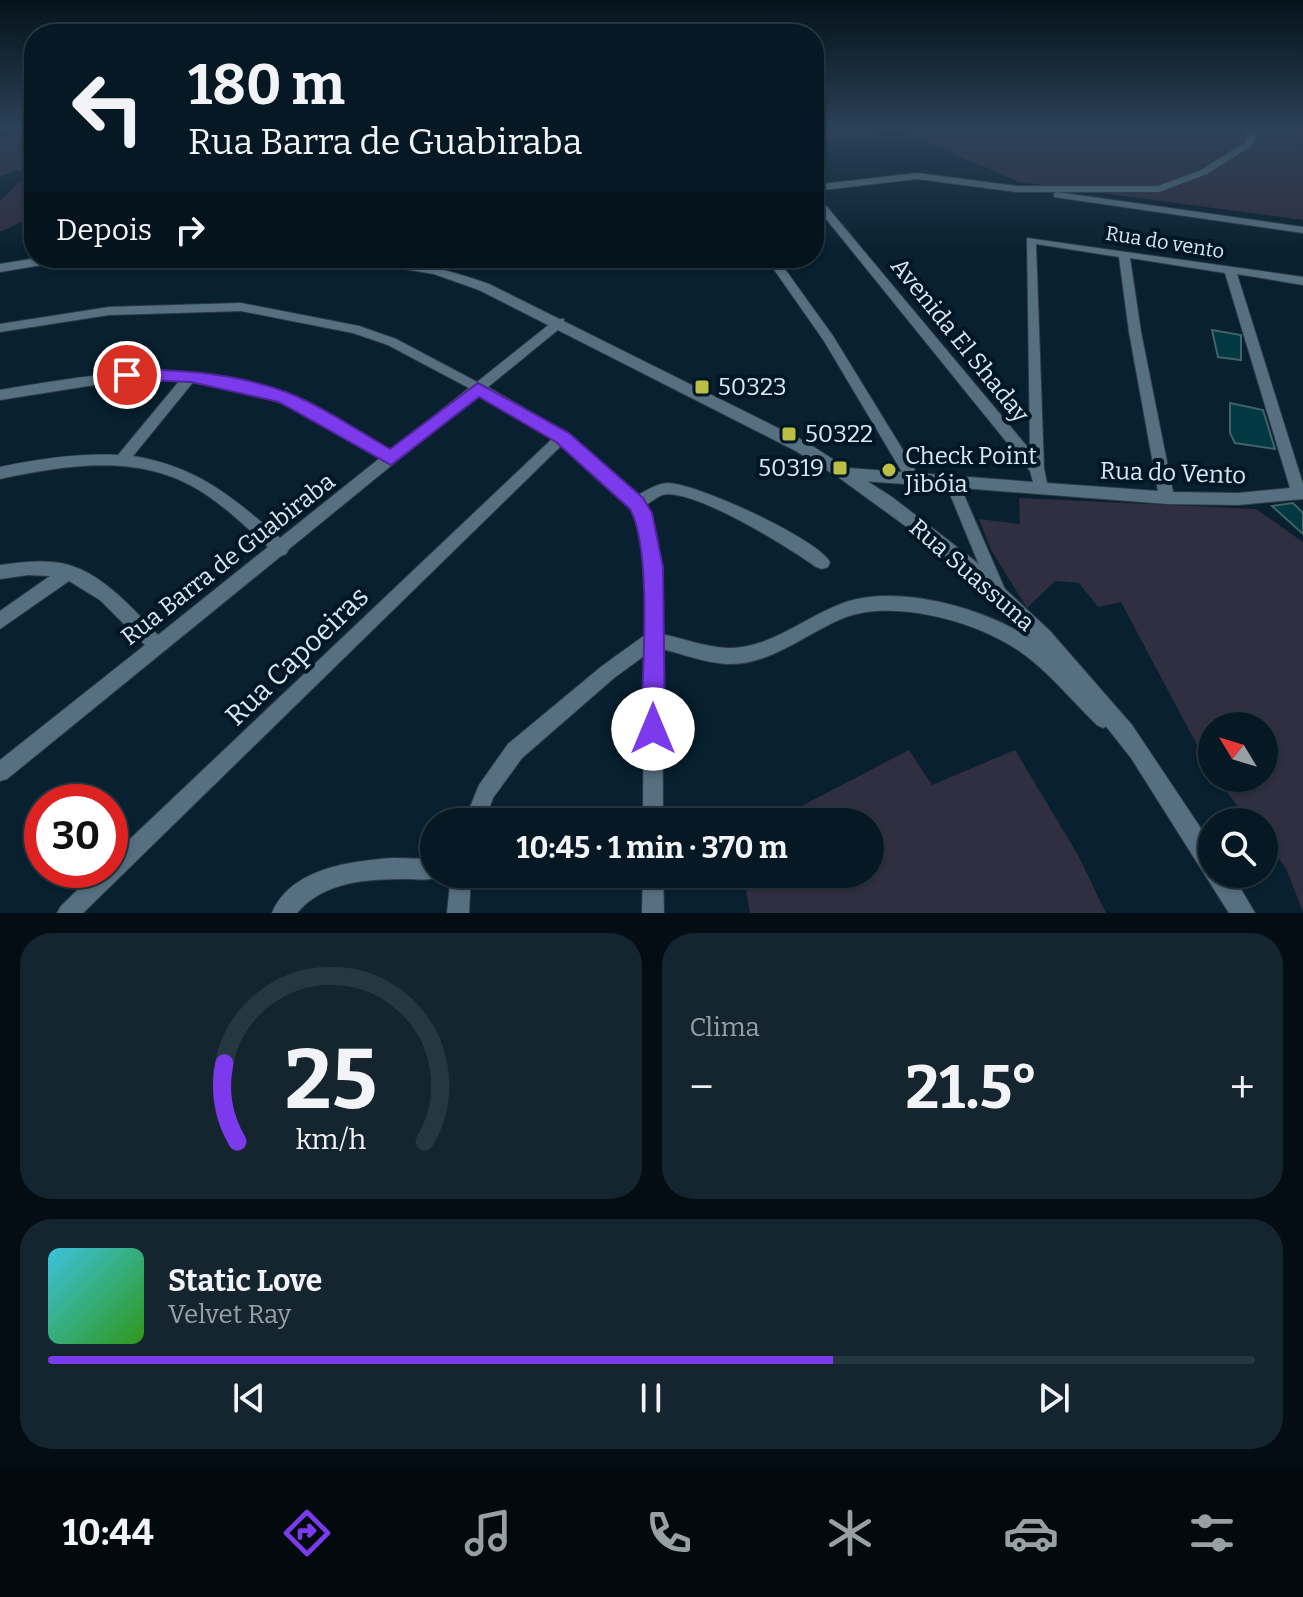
<!DOCTYPE html>
<html lang="pt">
<meta charset="utf-8">
<style>
:root{--surface:#061823;--page:#142530;--text:#f1f3f6;--muted:#98a0a6;--line:#273741;--accent:#7c3aed}
body{margin:0;font-family:Bitter,serif;background:var(--page);color:var(--text);height:100vh;display:flex;flex-direction:column;font-size:30px;white-space:nowrap}
*{box-sizing:border-box;margin:0}
p{font-size:26px;color:var(--muted)}
.icon{flex:none;width:44px;height:44px;fill:none;stroke:currentColor;stroke-width:2;stroke-linecap:round;stroke-linejoin:round}
.map{position:relative;height:913px;overflow:hidden}
.details{display:flex;flex-direction:column;gap:20px;padding:20px;background:#030d13;flex:1}
.details>*{flex:none}
.guide{position:absolute;left:24px;top:24px;width:800px;height:244px;border-radius:32px;box-shadow:0 2px 6px #0004,0 0 0 2px var(--line);background:#061823;color:var(--text);overflow:hidden}
.needle{width:52px;rotate:308deg}
.controls{position:absolute;left:1198px;top:712px;display:grid;gap:16px}
.controls a{display:grid;place-items:center;width:80px;height:80px;border-radius:50%;background:var(--surface);box-shadow:0 2px 6px #0004,0 0 0 2px var(--line);font-size:40px}
.speed{position:absolute;left:24px;top:784px;display:flex;gap:16px;font-size:40px;font-weight:700;text-align:center}
.speed>*{display:grid;place-content:center;width:104px;height:104px;border-radius:50%;background:var(--surface);box-shadow:0 2px 6px #0004,0 0 0 2px var(--line);line-height:1}
.speed .limit{border:12px solid #d22;background:#fff;color:#111}
.pin{position:absolute;display:grid;place-items:center;width:68px;height:68px;color:#fff;margin:-34px;border:4px solid #fff;border-radius:50%;box-shadow:0 2px 8px #0007}
.me{position:absolute;width:88px;margin:-44px;rotate:0deg;stroke-linejoin:round;filter:drop-shadow(0 0 6px #0008)}
.turn{display:flex;align-items:center;gap:28px;height:168px;padding:0 32px;font-size:36px}
.turn .icon{width:104px;height:104px;stroke-width:2.5}
.turn b{display:block;font-size:56px;line-height:68px}
.then{display:flex;align-items:center;height:76px;padding:0 32px;background:#0003;gap:16px;font-size:30px}
.big{font-size:60px;font-weight:700;line-height:1.1}
.details .widget{flex:1;display:flex;flex-direction:column;justify-content:center;gap:12px;min-width:0;padding:0 28px;border-radius:32px;background:var(--page)}
.details .dial{align-items:center;gap:0}
.dial svg{height:208px;overflow:visible;fill:none;stroke:var(--line);stroke-width:7;stroke-linecap:round;text-anchor:middle}
.dial text{fill:var(--text);stroke:none}
.song{display:flex;align-items:center;gap:24px}
.cover{width:96px;height:96px;border-radius:12px;background:linear-gradient(135deg,hsl(190 70% 55%),hsl(110 70% 35%))}
.played{height:8px;border-radius:4px;background:linear-gradient(90deg,var(--accent) 65%,var(--line) 65%)}
.keys{display:flex;justify-content:space-around;direction:ltr}
.heat{display:flex;justify-content:space-between;align-items:center;font-size:44px;direction:ltr}
.details .tiles{flex:1;display:grid;gap:20px;grid-template-columns:1fr 1fr}
.widget:last-child{grid-column:span 2}
.trip{position:absolute;left:420px;top:808px;width:464px;height:80px;border-radius:40px;background:var(--surface);box-shadow:0 2px 6px #0004,0 0 0 2px var(--line);font-weight:700;line-height:80px;text-align:center}
.dock{display:flex;height:128px;justify-content:space-around;align-items:center;background:#020a0e;color:var(--muted)}
.dock .icon{width:56px;height:56px}
.dock .active{color:var(--accent)}
.dock b{font-size:36px;color:var(--text)}
.map>svg:first-child{display:block}
</style>
<div class="map">
<svg width="1303" height="913" viewBox="0 0 1303 913">
<rect width="100%" height="100%" fill="#08202f"/>
<g fill="#302e41">
<polygon points="27,126 34,126 34,216 0,232 0,201 27,175 18,170 0,177 0,140"/>
<polygon points="814,126 1303,126 1303,220 1019,182 901,131 814,143"/>
<polygon points="1019,498 1256,509 1303,542 1303,912 1286,868 1264,840 1264,822 1250,822 1216,778 1264,778 1264,726 1212,726 1212,773 1121,602 1098,607 1079,583 1055,581 1027,608 991,550 979,519 1020,524"/>
<polygon points="909,750 932,785 1015,750 1078,855 1106,913 750,913 743,874 870,874 870,822 755,822 790,812"/>
</g>
<g fill="#013841" stroke="#406269" stroke-width="2">
<polygon points="1212,330 1241,335 1241,360 1218,357"/>
<polygon points="1230,403 1263,410 1275,449 1235,443 1230,433"/>
<polygon points="1293,503 1303,513 1303,534 1272,506"/>
</g>
<g fill="none" stroke-linecap="round" stroke-linejoin="round">
<defs>
<g id="minor">
<polygon points="18,126 34,126 34,131 19,128"/>
<polygon points="1247,126 1255,126 1256,140 1250,147 1207,174 1159,192 1017,192 917,179 814,191 814,185 917,173 1017,186 1158,186 1201,170 1244,143 1246,140"/>
<polygon points="34,134 34,147 24,141"/>
<polygon points="1057,192 1303,227 1303,233 1054,197 1054,193"/>
<path d="M814,195L818,196L1030,450L1027,238L1303,277V285L1237,274L1303,484V499L1238,505L1167,504L961,488L1007,594L1005,599L999,601L993,599L947,487L848,480L843,478L841,474L843,470L848,468L902,472L824,341L766,258H777L833,336L917,473L1033,482L1030,471L814,204ZM1036,244L1119,257L1129,332L1158,491L1047,483L1044,469ZM1130,258L1225,273L1290,488L1238,493L1173,492L1141,332Z"/>
<polygon points="452,258 466,258 440,272 436,273 430,270"/>
<path d="M241,303L359,326L396,339L477,382L556,319H564V325L488,387L567,433L638,495C647,490 656,484 667,483C696,483 816,538 830,562L828,567L822,569L816,567C790,548 692,487 662,495C657,497 651,502 646,505C666,543 661,592 661,634C683,638 705,647 727,648C771,649 807,615 846,602C901,584 988,609 1034,641C1062,661 1085,689 1109,713L1112,719L1109,725L1103,728L1097,725C1072,701 1050,673 1022,653C980,622 896,599 846,617C807,632 771,666 727,664C705,663 683,654 662,649L663,822H643L644,656L614,678L522,758L493,798L484,822H464L479,785L508,744L602,666L645,635C645,596 650,543 632,507L562,445L83,913H57L61,906L98,870H110V858L553,438L479,394L289,549L286,554L281,556L7,779L0,781V760L145,645L100,600L69,581L0,629V611L50,576L28,575L0,579V565C23,562 47,559 69,565C104,575 133,609 158,635L268,547C246,527 224,505 197,489C137,453 65,465 0,479V467C39,459 78,453 118,455L181,379L107,383L0,400V390C97,374 194,356 289,395C324,409 357,431 390,451L469,388L388,345L353,333L241,311L109,315L0,332V324L109,307ZM194,381C267,387 319,422 380,458L280,538C233,497 196,466 133,456Z"/>
<path d="M393,858L434,859V874H442C433,882 419,879 407,879C367,879 324,881 297,913H272C291,868 351,861 393,858Z"/>
<polygon points="451,874 471,874 469,913 447,913"/>
<polygon points="643,874 663,874 664,913 642,913"/>
</g>
<g id="tertiary">
<polygon points="37,258 66,258 60,262 0,272 0,264"/>
<path d="M355,258C404,258 443,268 489,284L806,442L892,497L974,560L1050,631L1132,725L1212,845V874H1232L1255,913H1229L1131,758L1071,682L1000,606L922,538L838,477L794,450L479,290L434,274L361,262Z"/>
</g>
</defs>
<use href="#minor" stroke="#303a46" stroke-width="2"/>
<use href="#tertiary" stroke="#303a46" stroke-width="2"/>
<use href="#minor" fill="#567081" fill-rule="evenodd"/>
<use href="#tertiary" fill="#567081" fill-rule="evenodd"/>
</g>
<linearGradient id="sky" x2="0" y2="1"><stop stop-color="#04121a"/><stop offset="0.5" stop-color="#2c4258"/><stop offset="1" stop-color="#2c4258" stop-opacity="0"/></linearGradient>
<rect width="1303" height="254" fill="url(#sky)"/>
<path fill="#7c3aed" stroke="#51269a" stroke-width="2" d="M127,369C181,370 235,373 286,392C322,406 357,430 390,449L478,383L569,433L643,498L652,513L663,567L665,729L661,738L653,741L644,738L641,729C642,678 653,550 630,509L556,442L479,397L391,465L279,402L191,382L121,379L119,375Z"/>
<g fill="#bbc045" stroke="#011725" stroke-width="3">
<rect x="694" y="379" width="16" height="16" rx="4"/>
<rect x="781" y="426" width="16" height="16" rx="4"/>
<rect x="832" y="460" width="16" height="16" rx="4"/>
<circle cx="889" cy="470" r="8"/>
</g>
<g text-anchor="middle" dominant-baseline="central" stroke-width="8" stroke-linejoin="round" paint-order="stroke">
<g font-size="20" fill="#d8e7f1" stroke="#011725">
<text transform="translate(1165 242) rotate(9)">Rua do vento</text>
</g>
<g font-size="24" fill="#d8e7f1" stroke="#011725">
<text transform="translate(960 340) rotate(51)">Avenida El Shaday</text>
<text transform="translate(1173 473) rotate(2)">Rua do Vento</text>
<text transform="translate(228 559) rotate(-38)">Rua Barra de Guabiraba</text>
<text transform="translate(972 575) rotate(41)">Rua Suassuna</text>
</g>
<g font-size="24" fill="#d8e7f1" stroke="#011725" text-anchor="start">
<text x="718" y="387">50323</text>
<text x="805" y="434">50322</text>
<text x="905" y="456">Check Point<tspan x="905" dy="28">Jibóia</tspan></text>
<text x="824" y="468" text-anchor="end">50319</text>
</g>
<g font-size="28" fill="#d8e7f1" stroke="#011725">
<text transform="translate(297 656) rotate(-44)">Rua Capoeiras</text>
</g>
</g>
</svg>
<div class="controls">
<a><svg class="needle" viewBox="-14 -14 28 28"><path d="M0-13l5 13h-10z" fill="#e53935"/><path d="M0 13l5-13h-10z" fill="#98a0a6"/></svg></a>
<a><svg class="icon" aria-label="search" viewBox="0 0 24 24"><circle cx="10" cy="10" r="6"/><path d="M15 15l6 6"/></svg></a>
</div>
<div class="speed"><div class="limit">30</div></div>
<div class="pin" style="left:127px;top:375px;background:#d93025"><svg class="icon" aria-label="arrive" viewBox="0 0 24 24"><path d="M6 21V4h12l-3 4 3 4H6"/></svg></div>
<svg class="me" style="left:653px;top:729px" viewBox="-20 -20 40 40"><circle r="19" fill="#fff"/><path d="M0-13L10 11 0 6-10 11z" fill="#7c3aed"/></svg>
<div class="trip">10:45 · 1 min · 370 m</div>
<div class="guide">
<div class="turn"><svg class="icon" aria-label="left" viewBox="0 0 24 24"><path d="M17 20v-9H6M10 6l-5 5 5 5"/></svg><div><b>180 m</b>Rua Barra de Guabiraba</div></div>
<div class="then">Depois<svg class="icon" aria-label="right" viewBox="0 0 24 24"><path d="M7 20v-9h11M14 6l5 5-5 5"/></svg></div>
</div>
</div>
<section class="details">
<div class="tiles">
<div class="widget dial"><svg viewBox="0 0 100 80">
<path d="M14 69A42 42 0 1 1 86 69"/>
<path d="M14 69A42 42 0 0 1 9 39" stroke="#7c3aed"/>
<text x="50" y="56" font-size="32" font-weight="700">25</text>
<text x="50" y="72" font-size="11">km/h</text>
</svg></div>
<div class="widget"><p>Clima</p>
<div class="heat"><a>−</a><b class="big">21.5°</b><a>+</a></div>
</div>
<div class="widget">
<div class="song"><i class="cover"></i><div><b>Static Love</b><p>Velvet Ray</p></div></div>
<div class="played"></div>
<div class="keys"><svg class="icon" aria-label="previous" viewBox="0 0 24 24"><path d="M18 5L8 12l10 7zM5 5v14"/></svg><svg class="icon" aria-label="pause" viewBox="0 0 24 24"><path d="M8 5v14M16 5v14"/></svg><svg class="icon" aria-label="next" viewBox="0 0 24 24"><path d="M6 5l10 7-10 7zM19 5v14"/></svg></div>
</div>
</div>
</section>
<nav class="dock">
<b>10:44</b>
<svg class="icon active" aria-label="directions" viewBox="0 0 24 24"><path d="M12 3l9 9-9 9-9-9zM9 14v-3h6M13 9l2 2-2 2"/></svg>
<svg class="icon" aria-label="music" viewBox="0 0 24 24"><path d="M9 18V5l10-2v13"/><circle cx="6" cy="18" r="3"/><circle cx="16" cy="16" r="3"/></svg>
<svg class="icon" aria-label="phone" viewBox="0 0 24 24"><path d="M5 4h4l2 5-3 2q2 4 5 5l2-3 5 2v4C11 20 4 13 5 4z"/></svg>
<svg class="icon" aria-label="climate" viewBox="0 0 24 24"><path d="M12 3v18M4 7l16 10M4 17L20 7"/></svg>
<svg class="icon" aria-label="car" viewBox="0 0 24 24"><path d="M5 17H2v-5l4-1 3-4h7l3 4 3 1v5h-3M9 17h6M6 11h13"/><circle cx="7" cy="17" r="2"/><circle cx="17" cy="17" r="2"/></svg>
<svg class="icon" aria-label="filters" viewBox="0 0 24 24"><path d="M4 7h16M4 17h16"/><circle cx="9" cy="7" r="2"/><circle cx="15" cy="17" r="2"/></svg>
</nav>
